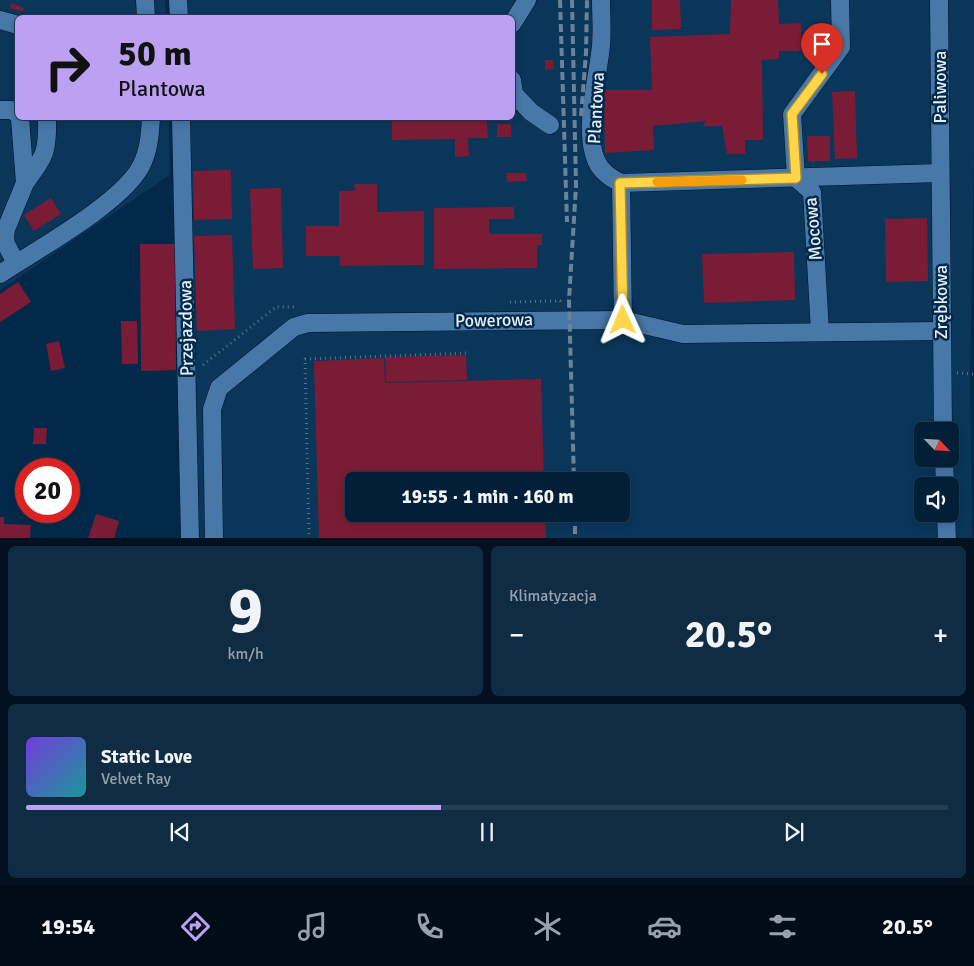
<!DOCTYPE html>
<html lang="pl">
<meta charset="utf-8">
<style>
:root{--surface:#021f38;--page:#102c43;--text:#f1f3f6;--muted:#96a2ae;--line:#233d53;--accent:#bca0f2}
body{margin:0;font-family:Signika,sans-serif;background:var(--page);color:var(--text);height:100vh;display:flex;flex-direction:column;font-size:19px;white-space:nowrap}
*{box-sizing:border-box;margin:0}
p{font-size:16px;color:var(--muted)}
.icon{flex:none;width:28px;height:28px;fill:none;stroke:currentColor;stroke-width:2;stroke-linecap:round;stroke-linejoin:round}
.map{position:relative;height:538px;overflow:hidden}
.drawer{display:flex;flex-direction:column;gap:8px;padding:8px;background:#01111f;flex:1}
.drawer>*{flex:none}
.top-card{position:absolute;left:15px;top:15px;width:500px;height:105px;border-radius:8px;box-shadow:0 2px 8px #0003,0 0 0 1px var(--line);background:#bca0f2;color:#111;overflow:hidden}
.needle{width:32px;rotate:115deg}
.tools{position:absolute;left:914px;top:422px;display:grid;gap:10px}
.tools a{display:grid;place-items:center;width:45px;height:45px;border-radius:8px;background:var(--surface);box-shadow:0 2px 8px #0003,0 0 0 1px var(--line);font-size:25px}
.speed{position:absolute;left:15px;top:458px;display:flex;gap:10px;font-size:25px;font-weight:700;text-align:center}
.speed>*{display:grid;place-content:center;width:65px;height:65px;border-radius:50%;background:var(--surface);box-shadow:0 2px 8px #0003,0 0 0 1px var(--line);line-height:1}
.speed .limit{border:8px solid #d22;background:#fff;color:#111}
.pin{position:absolute;display:grid;place-items:center;width:42px;height:42px;color:#fff;margin:-51px -21px;border-radius:50% 50% 50% 0;rotate:-45deg;box-shadow:0 0 5px #0007}
.pin .icon{rotate:45deg}
.me{position:absolute;width:55px;margin:-28px;rotate:359deg;stroke-linejoin:round;filter:drop-shadow(0 0 4px #0008)}
.turn{display:flex;align-items:center;gap:18px;height:105px;padding:0 20px;font-size:22px}
.turn .icon{width:65px;height:65px;stroke-width:2.5}
.turn b{display:block;font-size:35px;line-height:42px}
.big{font-size:38px;font-weight:800;line-height:1.1}
.drawer .widget{flex:1;display:flex;flex-direction:column;justify-content:center;gap:8px;min-width:0;padding:0 18px;border-radius:8px;background:var(--page)}
.drawer .dial{align-items:center;gap:0}
.dial b{font-size:65px;line-height:1}
.song{display:flex;align-items:center;gap:15px}
.cover{width:60px;height:60px;border-radius:8px;background:linear-gradient(135deg,hsl(260 70% 55%),hsl(180 70% 35%))}
.played{height:5px;border-radius:2px;background:linear-gradient(90deg,var(--accent) 45%,var(--line) 45%)}
.keys{display:flex;justify-content:space-around;direction:ltr}
.heat{display:flex;justify-content:space-between;align-items:center;font-size:28px;direction:ltr}
.drawer .tiles{flex:1;display:grid;gap:8px;grid-template-columns:1fr 1fr}
.widget:last-child{grid-column:span 2}
.trip{position:absolute;left:345px;top:472px;width:285px;height:50px;border-radius:8px;background:var(--surface);box-shadow:0 2px 8px #0003,0 0 0 1px var(--line);font-weight:800;line-height:50px;text-align:center}
.menu{display:flex;height:80px;justify-content:space-around;align-items:center;background:#010c16;color:var(--muted)}
.menu .icon{width:35px;height:35px}
.menu .selected{color:var(--accent)}
.menu b{font-size:22px;color:var(--text)}
.map>svg:first-child{display:block}
</style>
<div class="map">
<svg width="974" height="539" viewBox="0 0 974 539">
<rect width="100%" height="100%" fill="#03294a"/>
<g fill="#0a365a" fill-rule="evenodd">
<polygon points="0,0 165,0 166,17 18,18 18,118 169,118 170,175 0,290"/>
<path d="M186,0H974V153L970,377L972,538H196L189,118H512V18L186,17ZM922,431H950V459H922ZM354,481H621V514H354ZM922,486H950V514H922Z"/>
</g>
<g fill="#7b1c36">
<polygon points="652,0 680,0 681,29 652,30"/>
<polygon points="731,0 778,0 779,24 801,23 801,51 779,51 779,59 762,60 763,140 745,140 745,154 727,154 722,126 703,126 706,121 653,126 654,150 605,153 604,90 652,90 650,37 730,34"/>
<polygon points="11,3 24,8 23,12 10,8"/>
<polygon points="545,60 553,60 554,69 545,70"/>
<polygon points="855,91 857,158 835,159 832,92"/>
<polygon points="392,118 487,118 488,138 468,138 469,156 455,157 455,139 392,140"/>
<rect x="497" y="124" width="14" height="13"/>
<polygon points="807,136 830,136 830,161 808,161"/>
<polygon points="231,170 232,219 194,220 193,171"/>
<polygon points="506,173 526,173 527,181 507,182"/>
<polygon points="354,184 377,184 377,212 424,211 424,265 340,266 339,256 306,256 306,226 339,226 339,191 355,191"/>
<polygon points="281,188 283,268 253,269 250,189"/>
<polygon points="51,198 61,214 34,231 24,215"/>
<polygon points="514,207 514,219 489,219 489,234 542,234 542,245 537,245 537,268 434,269 434,208"/>
<polygon points="927,218 928,281 886,282 885,219"/>
<polygon points="232,235 235,329 197,331 194,236"/>
<polygon points="140,244 175,244 176,370 141,371"/>
<polygon points="794,252 795,300 704,303 702,254"/>
<polygon points="18,282 31,302 0,322 0,294"/>
<polygon points="121,321 137,321 138,364 122,364"/>
<polygon points="59,341 65,368 51,371 46,344"/>
<polygon points="466,355 467,380 386,382 385,357"/>
<polygon points="384,358 385,383 541,379 544,481 354,481 354,514 545,514 546,539 319,539 314,361"/>
<polygon points="34,428 47,428 46,444 33,444"/>
<polygon points="96,514 119,521 114,539 88,539"/>
<polygon points="0,517 4,517 4,524 31,525 30,539 0,539"/>
</g>
<g fill="none" stroke-linecap="round" stroke-linejoin="round">
<defs>
<g id="minor">
<polyline points="145,0 146,18"/>
<polyline points="178,0 179,18"/>
<path d="M601,0C601,18 603,36 600,54C596,85 584,131 596,160C601,172 610,178 621,183L940,173"/>
<polyline points="939,0 943,431"/>
<polyline points="0,20 18,25"/>
<polyline points="512,24 527,0"/>
<polyline points="512,80 514,94 531,112 550,125"/>
<polyline points="0,110 11,110 18,114"/>
<polyline points="181,118 190,539"/>
<path d="M25,183C45,156 48,152 47,118"/>
<polyline points="621,183 623,320"/>
<polyline points="16,263 6,244 5,238 6,229 25,183 20,118"/>
<path d="M0,274C36,250 122,203 141,166C149,151 150,134 151,118"/>
<polyline points="820,331 812,192 796,178 792,114 841,47 840,0"/>
<polyline points="944,459 945,486"/>
<polyline points="946,514 947,539"/>
<polyline points="214,539 212,409 219,388 294,327 308,323 623,320 683,334 942,331"/>
</g>
</defs>
<use href="#minor" stroke="#001127" stroke-width="19"/>
<g stroke="#57728b" stroke-width="3" stroke-dasharray="1 4" stroke-linecap="butt">
<polyline points="510,302 555,301 560,301 561,305"/>
<polyline points="203,365 276,307 297,307"/>
<polyline points="957,373 974,374"/>
<polyline points="309,539 305,359 468,353"/>
</g>
<use href="#minor" stroke="#4778a8" stroke-width="18"/>
<g stroke="#6a839a" stroke-width="4" stroke-dasharray="8 4" stroke-linecap="butt">
<polyline points="560,0 567,222"/>
<polyline points="572,0 576,186 569,300 574,481"/>
<polyline points="581,116 586,53 587,0"/>
<polyline points="575,514 575,539"/>
</g>
</g>
<g fill="none" stroke-linecap="round" stroke-linejoin="round">
<defs>
<polyline id="route" points="623,320 620,183 796,178 792,114 822,74"/>
</defs>
<use href="#route" stroke="#a68a30" stroke-width="12"/>
<use href="#route" stroke="#ffd54a" stroke-width="9"/>
<polyline stroke="#f59e0b" stroke-width="9" points="657,182 742,180"/>
</g>
<g text-anchor="middle" dominant-baseline="central" stroke-width="5" stroke-linejoin="round" paint-order="stroke">
<g font-size="18" fill="#e5effa" stroke="#03294a">
<text transform="translate(940 87) rotate(-90)">Paliwowa</text>
<text transform="translate(596 108) rotate(-87)">Plantowa</text>
<text transform="translate(813 229) rotate(-95)">Mocowa</text>
<text transform="translate(941 302) rotate(-90)">Zrębkowa</text>
<text transform="translate(494 320) rotate(-1)">Powerowa</text>
<text transform="translate(186 328) rotate(-91)">Przejazdowa</text>
</g>
</g>
</svg>
<div class="tools">
<a><svg class="needle" viewBox="-14 -14 28 28"><path d="M0-13l5 13h-10z" fill="#e53935"/><path d="M0 13l5-13h-10z" fill="#96a2ae"/></svg></a>
<a><svg class="icon" aria-label="sound" viewBox="0 0 24 24"><path d="M4 9h4l5-4v14l-5-4H4zM17 9q2 3 0 6"/></svg></a>
</div>
<div class="speed"><div class="limit">20</div></div>
<div class="pin" style="left:822px;top:74px;background:#d93025"><svg class="icon" aria-label="arrive" viewBox="0 0 24 24"><path d="M6 21V4h12l-3 4 3 4H6"/></svg></div>
<svg class="me" style="left:623px;top:320px" viewBox="-20 -20 40 40"><path d="M0-17L14 15 0 8-14 15z" fill="#ffd54a" stroke="#fff" stroke-width="4"/></svg>
<div class="trip">19:55 · 1 min · 160 m</div>
<div class="top-card">
<div class="turn"><svg class="icon" aria-label="right" viewBox="0 0 24 24"><path d="M7 20v-9h11M14 6l5 5-5 5"/></svg><div><b>50 m</b>Plantowa</div></div>
</div>
</div>
<section class="drawer">
<div class="tiles">
<div class="widget dial"><b>9</b><p>km/h</p></div>
<div class="widget"><p>Klimatyzacja</p>
<div class="heat"><a>−</a><b class="big">20.5°</b><a>+</a></div>
</div>
<div class="widget">
<div class="song"><i class="cover"></i><div><b>Static Love</b><p>Velvet Ray</p></div></div>
<div class="played"></div>
<div class="keys"><svg class="icon" aria-label="previous" viewBox="0 0 24 24"><path d="M18 5L8 12l10 7zM5 5v14"/></svg><svg class="icon" aria-label="pause" viewBox="0 0 24 24"><path d="M8 5v14M16 5v14"/></svg><svg class="icon" aria-label="next" viewBox="0 0 24 24"><path d="M6 5l10 7-10 7zM19 5v14"/></svg></div>
</div>
</div>
</section>
<nav class="menu">
<b>19:54</b>
<svg class="icon selected" aria-label="directions" viewBox="0 0 24 24"><path d="M12 3l9 9-9 9-9-9zM9 14v-3h6M13 9l2 2-2 2"/></svg>
<svg class="icon" aria-label="music" viewBox="0 0 24 24"><path d="M9 18V5l10-2v13"/><circle cx="6" cy="18" r="3"/><circle cx="16" cy="16" r="3"/></svg>
<svg class="icon" aria-label="phone" viewBox="0 0 24 24"><path d="M5 4h4l2 5-3 2q2 4 5 5l2-3 5 2v4C11 20 4 13 5 4z"/></svg>
<svg class="icon" aria-label="climate" viewBox="0 0 24 24"><path d="M12 3v18M4 7l16 10M4 17L20 7"/></svg>
<svg class="icon" aria-label="car" viewBox="0 0 24 24"><path d="M5 17H2v-5l4-1 3-4h7l3 4 3 1v5h-3M9 17h6M6 11h13"/><circle cx="7" cy="17" r="2"/><circle cx="17" cy="17" r="2"/></svg>
<svg class="icon" aria-label="filters" viewBox="0 0 24 24"><path d="M4 7h16M4 17h16"/><circle cx="9" cy="7" r="2"/><circle cx="15" cy="17" r="2"/></svg>
<b>20.5°</b>
</nav>
